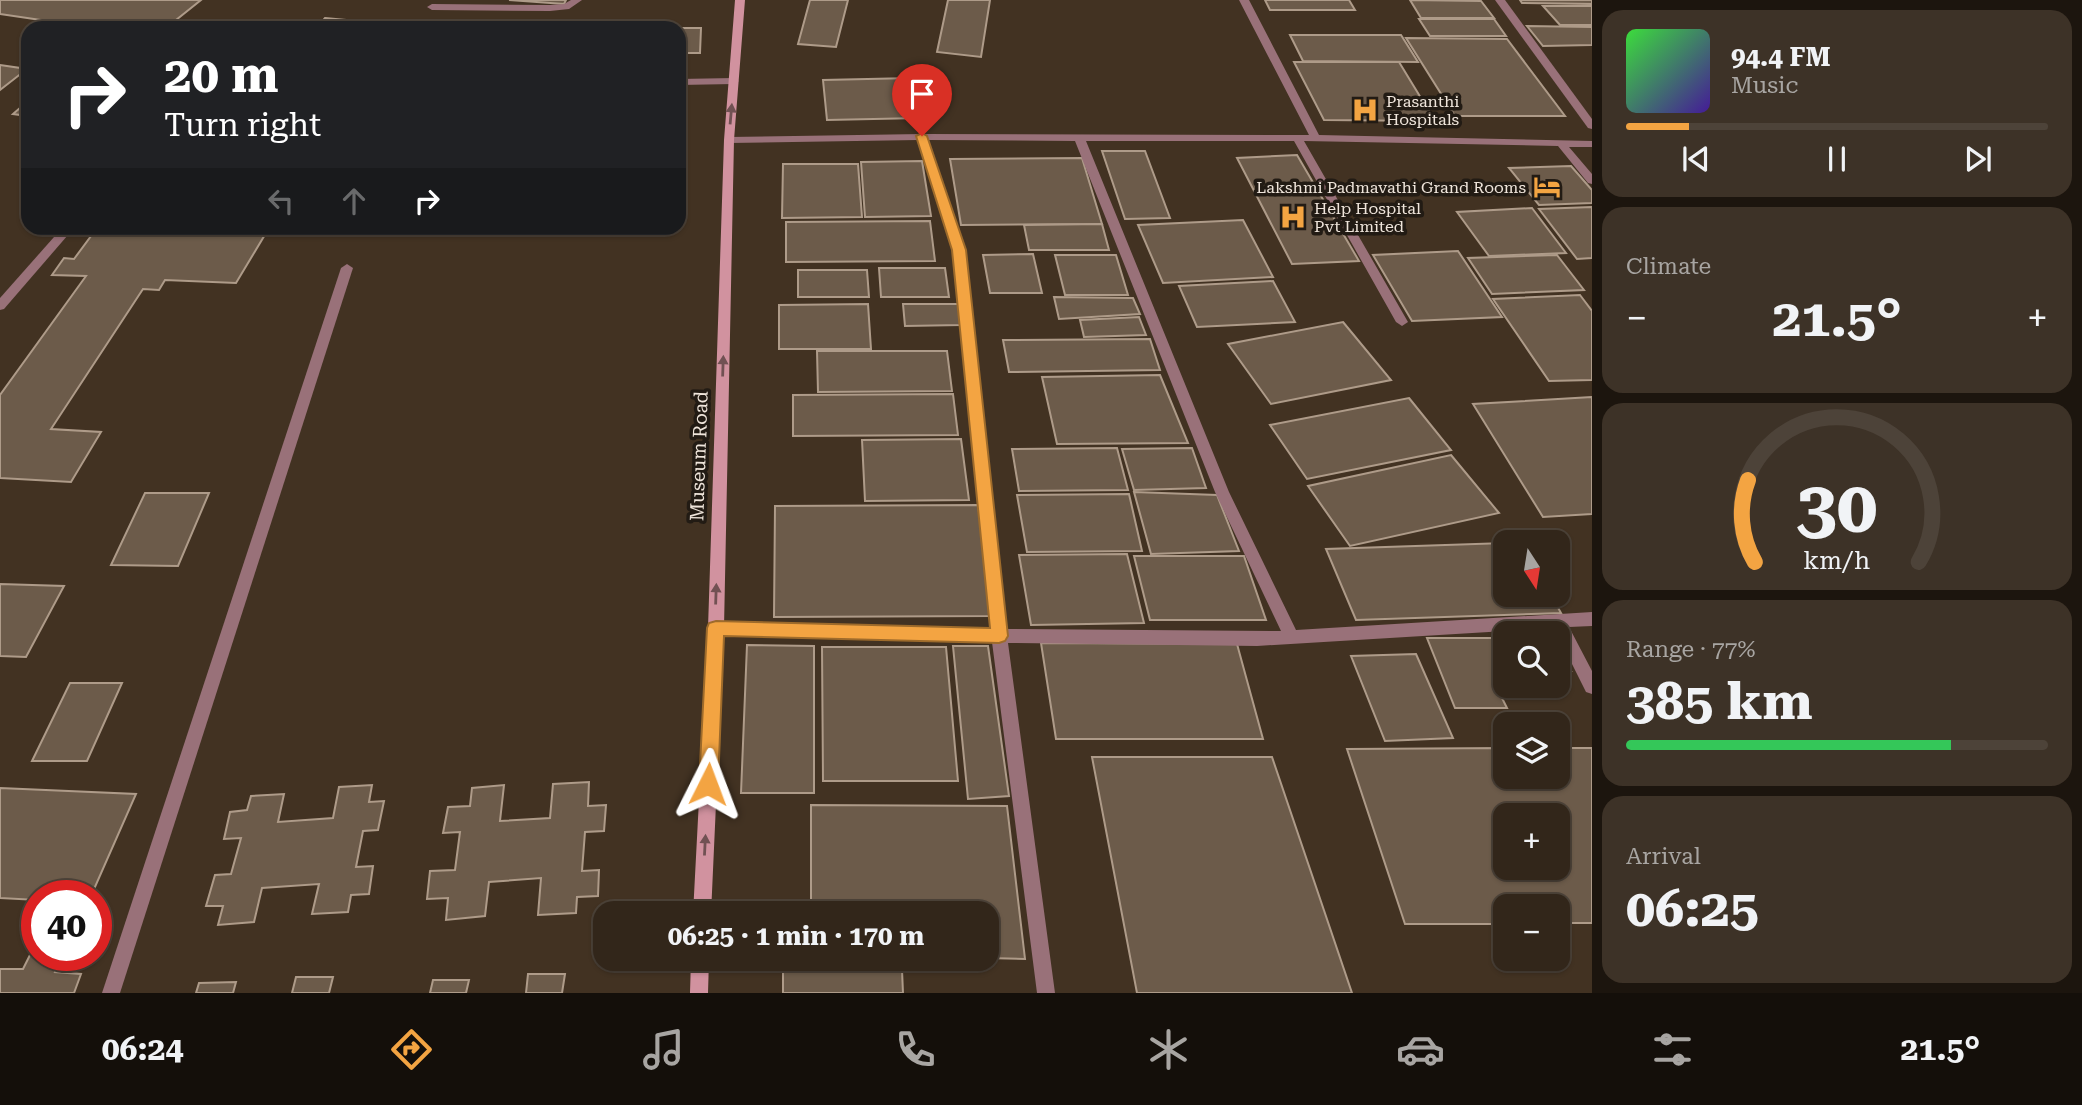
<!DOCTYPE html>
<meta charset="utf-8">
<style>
:root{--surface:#32261a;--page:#3d3227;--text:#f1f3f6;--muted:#a8a5a2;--line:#4d4339;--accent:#f3a442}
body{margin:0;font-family:"Roboto Serif",serif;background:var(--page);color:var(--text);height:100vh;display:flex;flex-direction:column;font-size:26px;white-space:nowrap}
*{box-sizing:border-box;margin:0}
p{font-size:23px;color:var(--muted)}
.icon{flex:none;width:38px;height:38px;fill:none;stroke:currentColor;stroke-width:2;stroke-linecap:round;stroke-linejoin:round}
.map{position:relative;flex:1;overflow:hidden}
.panel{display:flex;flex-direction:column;gap:10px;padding:10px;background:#1c150e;width:490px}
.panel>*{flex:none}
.hud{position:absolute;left:21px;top:21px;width:665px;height:214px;border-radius:21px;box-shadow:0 2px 5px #0004,0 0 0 2px var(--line);background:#202124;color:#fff;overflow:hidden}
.needle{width:46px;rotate:168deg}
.controls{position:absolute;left:1493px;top:530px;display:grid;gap:14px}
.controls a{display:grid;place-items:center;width:77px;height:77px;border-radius:14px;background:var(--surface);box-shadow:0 2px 5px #0004,0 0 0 2px var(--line);font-size:35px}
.speed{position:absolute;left:21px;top:880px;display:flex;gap:14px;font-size:35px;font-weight:700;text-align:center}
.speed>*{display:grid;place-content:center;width:91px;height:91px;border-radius:50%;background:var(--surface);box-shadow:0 2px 5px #0004,0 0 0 2px var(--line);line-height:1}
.speed .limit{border:10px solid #d22;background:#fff;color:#111}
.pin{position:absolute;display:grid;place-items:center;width:60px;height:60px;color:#fff;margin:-72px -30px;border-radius:50% 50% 50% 0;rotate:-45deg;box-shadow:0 0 7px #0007}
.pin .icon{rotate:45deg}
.me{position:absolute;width:77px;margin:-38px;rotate:3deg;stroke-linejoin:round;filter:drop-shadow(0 0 5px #0008)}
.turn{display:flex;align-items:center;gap:24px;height:147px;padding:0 28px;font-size:32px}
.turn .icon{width:91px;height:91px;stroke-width:2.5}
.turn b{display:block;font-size:49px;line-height:60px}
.lanes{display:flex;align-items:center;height:66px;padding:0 28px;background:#0003;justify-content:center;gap:35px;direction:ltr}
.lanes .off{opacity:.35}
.big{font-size:52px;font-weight:700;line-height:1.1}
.panel .widget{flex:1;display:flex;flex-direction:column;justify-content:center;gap:10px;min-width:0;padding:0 24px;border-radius:21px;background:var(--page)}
.panel .dial{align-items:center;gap:0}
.dial svg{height:182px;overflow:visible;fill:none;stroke:var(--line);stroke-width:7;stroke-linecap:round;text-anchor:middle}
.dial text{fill:var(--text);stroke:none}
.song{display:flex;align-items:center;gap:21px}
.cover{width:84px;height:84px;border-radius:10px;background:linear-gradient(135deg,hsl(120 70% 55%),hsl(260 70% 35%))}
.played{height:7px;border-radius:4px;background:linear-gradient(90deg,var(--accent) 15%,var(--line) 15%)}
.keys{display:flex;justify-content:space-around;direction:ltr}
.heat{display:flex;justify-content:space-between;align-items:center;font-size:38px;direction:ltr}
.charge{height:10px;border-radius:5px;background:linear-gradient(90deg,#34c759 77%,var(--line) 0)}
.trip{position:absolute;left:593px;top:901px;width:406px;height:70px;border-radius:21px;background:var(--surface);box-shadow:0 2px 5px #0004,0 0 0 2px var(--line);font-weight:700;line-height:70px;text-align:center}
.tabs{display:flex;height:112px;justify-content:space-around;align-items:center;background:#140f0a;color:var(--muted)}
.tabs .icon{width:49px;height:49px}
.tabs .current{color:var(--accent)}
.tabs b{font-size:32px;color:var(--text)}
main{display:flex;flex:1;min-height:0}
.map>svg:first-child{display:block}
</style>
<main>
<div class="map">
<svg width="1592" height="993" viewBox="0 0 1592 993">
<rect width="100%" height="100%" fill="#423222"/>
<g fill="#6c5b4a" stroke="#ae9b89" stroke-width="2" fill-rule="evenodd">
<polygon points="0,0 201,0 166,28 95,28 0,14"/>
<polygon points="509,0 566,0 564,4"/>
<polygon points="810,0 848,0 836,47 798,44"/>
<polygon points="948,0 990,0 981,57 937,52"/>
<polygon points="1265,0 1349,0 1355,10 1270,10"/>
<polygon points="1410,0 1481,1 1494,18 1421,18"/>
<polygon points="1520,0 1592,0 1592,4 1522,3"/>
<polygon points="1543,6 1592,6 1592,25 1560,25"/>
<polygon points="325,18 390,24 387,28 316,28"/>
<polygon points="1419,19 1494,19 1506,36 1430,36"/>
<polygon points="543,24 599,24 598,28 542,28"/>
<polygon points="410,25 485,27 409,28"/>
<polygon points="1527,26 1592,27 1592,45 1543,46"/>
<polygon points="679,28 701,28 700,53 679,53"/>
<polygon points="1290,35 1401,35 1418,62 1303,61"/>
<polygon points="1406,38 1507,39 1565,116 1455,116"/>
<polygon points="1294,62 1399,62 1435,121 1324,120"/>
<polygon points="0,65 27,69 0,90"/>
<polygon points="912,78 920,118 827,120 823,80"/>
<polygon points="28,101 28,116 13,114"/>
<polygon points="1102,151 1145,151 1170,218 1125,219"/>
<polygon points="1297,155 1359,261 1292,264 1237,158"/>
<polygon points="1082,158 1102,224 961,225 950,159"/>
<polygon points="922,161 931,216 865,217 861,162"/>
<polygon points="783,164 858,164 862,217 782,218"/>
<polygon points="1571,166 1592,190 1592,203 1539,205 1509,168"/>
<polygon points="1592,207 1592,258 1577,259 1539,209"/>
<polygon points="1532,208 1566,253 1489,256 1457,212"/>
<polygon points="1243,220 1273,277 1163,283 1138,225"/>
<polygon points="930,221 935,261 786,262 786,222"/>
<polygon points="1102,224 1109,250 1029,250 1024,225"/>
<polygon points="97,228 269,228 236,283 165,280 159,290 143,289 51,429 101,432 71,482 0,478 0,395 86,276 52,275 64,258 74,259"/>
<polygon points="1458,251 1502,317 1412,321 1373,255"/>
<polygon points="1033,254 1042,293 990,293 983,255"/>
<polygon points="1055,255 1116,255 1128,295 1065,295"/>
<polygon points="1557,255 1584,290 1492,294 1468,258"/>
<polygon points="879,268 945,268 949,297 881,297"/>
<polygon points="798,270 867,270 869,297 798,297"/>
<polygon points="1273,281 1295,322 1197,327 1179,286"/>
<polygon points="1580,295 1592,311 1592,380 1549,381 1493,299"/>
<polygon points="1054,297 1133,298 1140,314 1059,319"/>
<polygon points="868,304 871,349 779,349 779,305"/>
<polygon points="903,304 958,304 961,325 905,326"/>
<polygon points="1139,317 1146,335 1084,337 1080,320"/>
<polygon points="1343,322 1391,380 1271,404 1228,344"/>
<polygon points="1150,339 1160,370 1009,372 1003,340"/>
<polygon points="817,351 947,351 952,391 818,392"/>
<polygon points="1160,375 1188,443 1057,444 1042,377"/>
<polygon points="953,394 958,435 793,436 793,395"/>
<polygon points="1592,397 1592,514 1543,517 1473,404"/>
<polygon points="1409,398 1451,450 1307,479 1270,425"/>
<polygon points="961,439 969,500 865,501 862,440"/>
<polygon points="1117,448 1128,490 1019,491 1012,449"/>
<polygon points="1192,448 1206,488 1134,490 1122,449"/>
<polygon points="1451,455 1499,513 1350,546 1308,486"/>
<polygon points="1134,492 1217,495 1239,551 1151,554"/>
<polygon points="145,493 209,493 178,566 111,565"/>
<polygon points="1129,494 1142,551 1027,552 1017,495"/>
<polygon points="978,505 993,616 774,617 775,506"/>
<polygon points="1505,543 1505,595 1551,595 1561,613 1356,620 1326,549"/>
<polygon points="1127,554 1144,623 1031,625 1019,555"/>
<polygon points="1134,556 1244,556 1266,620 1150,620"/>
<polygon points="0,584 64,586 26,657 0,656"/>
<polygon points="1427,638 1505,638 1505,686 1530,688 1497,688 1507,708 1455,708"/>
<polygon points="1041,643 1237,644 1263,739 1056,739"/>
<polygon points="747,645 814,646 814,793 741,793"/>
<polygon points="1558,645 1571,671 1558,671"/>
<polygon points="953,646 988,646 1009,796 968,799"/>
<polygon points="822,647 946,647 958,781 823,781"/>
<polygon points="1416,654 1453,738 1385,741 1351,656"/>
<polygon points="70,683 122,683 87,761 32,761"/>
<path d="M1505,748V777H1558V748H1592V923H1558V906H1505V924H1405L1347,749ZM1505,816H1558V868H1505Z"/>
<polygon points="1092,757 1272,757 1352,993 1137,993"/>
<polygon points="589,782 588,806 606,805 604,831 585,832 582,871 599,870 598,896 577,897 576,913 538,915 541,878 489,882 485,916 446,920 448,898 427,899 430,871 455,870 460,832 443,833 448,807 470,806 472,788 504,785 500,821 550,818 553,784"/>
<polygon points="372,785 369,802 384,801 378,830 363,831 356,867 373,866 369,894 351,895 348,912 312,914 319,884 262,888 254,922 218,925 223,906 206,906 215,875 231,874 241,838 224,839 230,812 247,810 251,796 284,794 278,822 333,818 339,787"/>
<polygon points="0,788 136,794 91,896 37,896 37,900 0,898"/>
<polygon points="811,805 1007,806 1025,959 987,958 987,914 811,914"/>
<polygon points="36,943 37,956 62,956 55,972 81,974 74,993 0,993 0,969 23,969"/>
<polygon points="783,968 902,970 903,993 783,993"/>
<polygon points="528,974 565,974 562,993 526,993"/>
<polygon points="296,977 333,977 329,993 292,993"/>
<polygon points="433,980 469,980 466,993 430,993"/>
<polygon points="236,982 233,993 196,993 199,983"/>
</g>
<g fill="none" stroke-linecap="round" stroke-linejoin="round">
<g fill="#997179" fill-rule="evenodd">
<polygon points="571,0 582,0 569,9 550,11 432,10 427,7 432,4 550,5 564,4"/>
<polygon points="679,79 734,78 739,81 734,84 679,85"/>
<polygon points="62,228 74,228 4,309 0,310 0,298"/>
</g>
<g fill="#997179" fill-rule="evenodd">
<path d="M1239,0H1249L1319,135L1592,141V147H1569L1592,174V184L1588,183L1558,146L1304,141L1408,322L1402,326L1396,322L1294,141H1086L1229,492L1296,630L1592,612V626L1569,627L1592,671V694L1586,692L1554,628L1257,646L1008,643L1055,993H1037L992,642L716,635L711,633L708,628L711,623L716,621L991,629L953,250L918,140L729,143L724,140L729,137L922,134L1309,135ZM928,140L1075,141L1215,492L1281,631L1006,629L965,250Z"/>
<polygon points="1495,0 1505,0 1592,119 1592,129 1588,128"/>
<polygon points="347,264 353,268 120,993 102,993 341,268"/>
</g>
<g fill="#d1929f" fill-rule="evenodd">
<polygon points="735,0 745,0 734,140 724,628 711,914 693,914 708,628 724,140"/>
<polygon points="691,959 709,959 708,993 690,993"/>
</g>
</g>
<defs><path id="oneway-solid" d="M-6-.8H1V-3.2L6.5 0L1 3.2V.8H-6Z" transform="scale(1.75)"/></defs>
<g fill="#715153">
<use href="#oneway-solid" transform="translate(731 114) rotate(-85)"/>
<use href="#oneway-solid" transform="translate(723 366) rotate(-88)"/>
<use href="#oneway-solid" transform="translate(716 594) rotate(-88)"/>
<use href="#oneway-solid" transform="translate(705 845) rotate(-87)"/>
</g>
<polygon fill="#f3a442" stroke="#9e6b2b" stroke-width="2" points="922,133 927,136 966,250 1008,636 1005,641 999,643 724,636 718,784 715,790 708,793 701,790 699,784 707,628 709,623 716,621 990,628 952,250 916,136"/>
<defs>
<symbol id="hospital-bare" viewBox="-9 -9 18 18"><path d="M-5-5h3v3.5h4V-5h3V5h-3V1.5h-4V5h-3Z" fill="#f3a442" stroke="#221b14" stroke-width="2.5" paint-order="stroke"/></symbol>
<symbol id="hotel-bare" viewBox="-9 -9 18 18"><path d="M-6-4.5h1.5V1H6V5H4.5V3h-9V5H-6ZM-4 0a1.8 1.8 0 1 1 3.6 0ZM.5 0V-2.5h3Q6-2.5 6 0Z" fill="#f3a442" stroke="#221b14" stroke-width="2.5" paint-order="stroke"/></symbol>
</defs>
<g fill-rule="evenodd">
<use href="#hospital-bare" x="1346" y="91" width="38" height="38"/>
<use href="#hotel-bare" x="1528" y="168" width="38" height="38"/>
<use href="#hospital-bare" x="1274" y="198" width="38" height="38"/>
</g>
<g text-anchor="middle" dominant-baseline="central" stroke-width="7" stroke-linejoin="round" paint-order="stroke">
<g font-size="16" fill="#efe5db" stroke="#221b14" text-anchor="start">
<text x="1386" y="101">Prasanthi<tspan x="1386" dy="18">Hospitals</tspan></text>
<text x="1526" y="187" text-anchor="end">Lakshmi Padmavathi Grand Rooms</text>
<text x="1314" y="208">Help Hospital<tspan x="1314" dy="18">Pvt Limited</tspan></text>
</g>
<g font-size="19" fill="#efe5db" stroke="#221b14">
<text transform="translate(699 456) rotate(-88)">Museum Road</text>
</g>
</g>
</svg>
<div class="controls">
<a><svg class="needle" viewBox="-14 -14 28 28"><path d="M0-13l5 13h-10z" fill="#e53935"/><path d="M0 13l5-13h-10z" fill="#a8a5a2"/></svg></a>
<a><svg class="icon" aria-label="search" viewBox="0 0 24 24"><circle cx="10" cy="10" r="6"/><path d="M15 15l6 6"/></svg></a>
<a><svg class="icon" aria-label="layers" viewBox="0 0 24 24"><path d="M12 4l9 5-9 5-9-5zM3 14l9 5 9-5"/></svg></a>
<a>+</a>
<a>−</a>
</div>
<div class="speed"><div class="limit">40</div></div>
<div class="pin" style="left:922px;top:136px;background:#d93025"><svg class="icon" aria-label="arrive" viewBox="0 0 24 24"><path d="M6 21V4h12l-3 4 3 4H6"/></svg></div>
<svg class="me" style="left:708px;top:784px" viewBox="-20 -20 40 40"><path d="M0-17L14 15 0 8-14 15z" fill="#f3a442" stroke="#fff" stroke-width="4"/></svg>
<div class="trip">06:25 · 1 min · 170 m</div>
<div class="hud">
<div class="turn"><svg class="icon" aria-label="right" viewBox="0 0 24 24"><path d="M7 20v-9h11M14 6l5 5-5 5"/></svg><div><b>20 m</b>Turn right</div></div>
<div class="lanes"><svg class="icon off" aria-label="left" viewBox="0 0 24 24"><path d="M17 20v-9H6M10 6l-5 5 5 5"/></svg><svg class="icon off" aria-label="ahead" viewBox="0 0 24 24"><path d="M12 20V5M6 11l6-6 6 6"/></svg><svg class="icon" aria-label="right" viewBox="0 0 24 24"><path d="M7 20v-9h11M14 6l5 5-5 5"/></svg></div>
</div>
</div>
<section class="panel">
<div class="widget">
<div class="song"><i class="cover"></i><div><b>94.4 FM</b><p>Music</p></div></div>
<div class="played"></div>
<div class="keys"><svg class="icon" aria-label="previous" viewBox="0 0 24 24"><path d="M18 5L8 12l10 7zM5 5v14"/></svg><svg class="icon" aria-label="pause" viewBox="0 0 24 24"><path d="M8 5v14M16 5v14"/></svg><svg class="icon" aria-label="next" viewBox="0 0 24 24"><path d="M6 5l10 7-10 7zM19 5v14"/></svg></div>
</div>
<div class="widget"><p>Climate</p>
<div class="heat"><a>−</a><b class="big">21.5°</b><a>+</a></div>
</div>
<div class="widget dial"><svg viewBox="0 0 100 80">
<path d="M14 69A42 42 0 1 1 86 69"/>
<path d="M14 69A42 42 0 0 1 11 33" stroke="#f3a442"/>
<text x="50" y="56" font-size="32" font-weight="700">30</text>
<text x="50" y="72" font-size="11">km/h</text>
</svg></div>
<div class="widget"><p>Range · 77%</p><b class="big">385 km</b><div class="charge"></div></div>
<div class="widget"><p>Arrival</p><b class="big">06:25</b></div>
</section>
</main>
<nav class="tabs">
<b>06:24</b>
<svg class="icon current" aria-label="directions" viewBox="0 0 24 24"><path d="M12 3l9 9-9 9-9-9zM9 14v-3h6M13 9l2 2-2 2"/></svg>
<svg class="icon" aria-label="music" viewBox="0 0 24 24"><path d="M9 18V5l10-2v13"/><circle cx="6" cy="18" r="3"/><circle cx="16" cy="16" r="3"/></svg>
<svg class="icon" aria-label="phone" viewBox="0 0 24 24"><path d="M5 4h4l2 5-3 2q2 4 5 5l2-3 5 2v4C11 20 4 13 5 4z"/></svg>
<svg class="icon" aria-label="climate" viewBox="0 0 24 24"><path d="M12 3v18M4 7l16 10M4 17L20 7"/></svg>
<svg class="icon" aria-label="car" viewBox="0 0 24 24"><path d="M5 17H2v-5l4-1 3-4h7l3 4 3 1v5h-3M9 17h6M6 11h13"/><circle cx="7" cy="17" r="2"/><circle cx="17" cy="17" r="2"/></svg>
<svg class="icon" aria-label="filters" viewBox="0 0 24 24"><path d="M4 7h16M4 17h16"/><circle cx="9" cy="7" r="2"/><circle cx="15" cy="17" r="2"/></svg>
<b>21.5°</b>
</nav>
